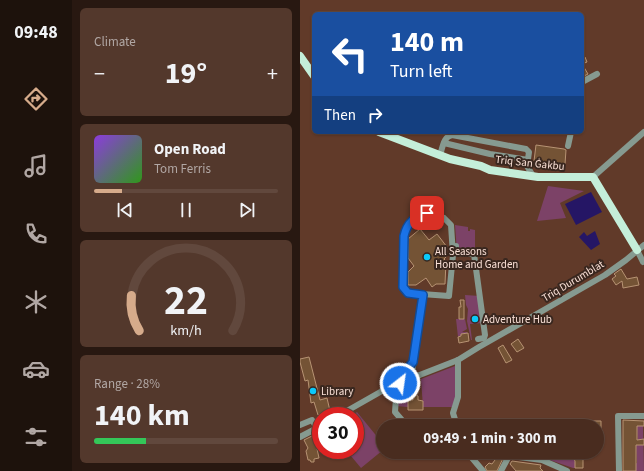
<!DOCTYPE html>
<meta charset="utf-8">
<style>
:root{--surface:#492c1f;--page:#53382c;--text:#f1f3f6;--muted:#b1a7a4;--line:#61483d;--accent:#d6ab8b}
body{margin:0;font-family:"Source Sans 3",sans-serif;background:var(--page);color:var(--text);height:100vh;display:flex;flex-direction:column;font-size:15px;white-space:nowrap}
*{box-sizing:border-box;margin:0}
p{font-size:13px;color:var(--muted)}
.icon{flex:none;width:22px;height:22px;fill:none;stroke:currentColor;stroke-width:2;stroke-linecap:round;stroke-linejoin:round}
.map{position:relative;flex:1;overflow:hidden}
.sheet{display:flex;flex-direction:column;gap:8px;padding:8px;background:#281811;width:228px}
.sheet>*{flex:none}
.top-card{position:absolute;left:12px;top:12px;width:272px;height:122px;border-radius:6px;box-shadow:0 1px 3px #0004,0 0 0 1px var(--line);background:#1a4fa0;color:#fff;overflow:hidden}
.speed{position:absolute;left:12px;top:407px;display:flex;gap:8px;font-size:20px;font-weight:700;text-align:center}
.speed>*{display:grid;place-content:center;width:52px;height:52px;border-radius:50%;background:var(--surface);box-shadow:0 1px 3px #0004,0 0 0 1px var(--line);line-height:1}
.speed .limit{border:6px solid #d22;background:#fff;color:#111}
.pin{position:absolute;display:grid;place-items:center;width:34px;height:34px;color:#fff;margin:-17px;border-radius:8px;box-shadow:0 2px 6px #0006}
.me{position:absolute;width:44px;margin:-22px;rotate:30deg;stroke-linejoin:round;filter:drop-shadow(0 0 3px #0008)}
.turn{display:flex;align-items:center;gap:14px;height:84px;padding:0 12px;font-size:18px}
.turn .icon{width:52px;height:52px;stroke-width:2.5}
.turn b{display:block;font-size:28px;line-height:34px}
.then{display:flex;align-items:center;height:38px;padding:0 12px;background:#0003;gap:8px;font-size:15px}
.big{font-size:30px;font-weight:700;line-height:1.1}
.sheet .tile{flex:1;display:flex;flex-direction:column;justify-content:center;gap:6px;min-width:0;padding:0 14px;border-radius:6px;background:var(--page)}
.sheet .dial{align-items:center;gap:0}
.dial svg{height:104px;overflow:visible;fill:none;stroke:var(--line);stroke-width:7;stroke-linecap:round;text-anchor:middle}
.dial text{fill:var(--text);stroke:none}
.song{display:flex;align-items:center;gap:12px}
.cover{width:48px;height:48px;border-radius:6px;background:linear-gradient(135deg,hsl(270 70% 55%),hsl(110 70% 35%))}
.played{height:4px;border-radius:2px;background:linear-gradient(90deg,var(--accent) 15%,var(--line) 15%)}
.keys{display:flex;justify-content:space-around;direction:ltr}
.heat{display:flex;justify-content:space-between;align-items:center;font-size:22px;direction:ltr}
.charge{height:6px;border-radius:3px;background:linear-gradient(90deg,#34c759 28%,var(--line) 0)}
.trip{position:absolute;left:76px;top:419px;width:228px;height:40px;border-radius:20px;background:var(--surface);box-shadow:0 1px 3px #0004,0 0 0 1px var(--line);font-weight:700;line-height:40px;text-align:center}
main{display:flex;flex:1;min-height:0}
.dock{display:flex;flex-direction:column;width:72px;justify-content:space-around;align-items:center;background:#1d120c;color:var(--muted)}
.dock .icon{width:28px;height:28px}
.dock .selected{color:var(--accent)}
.dock b{font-size:18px;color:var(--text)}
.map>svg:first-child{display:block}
</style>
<main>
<nav class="dock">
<b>09:48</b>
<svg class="icon selected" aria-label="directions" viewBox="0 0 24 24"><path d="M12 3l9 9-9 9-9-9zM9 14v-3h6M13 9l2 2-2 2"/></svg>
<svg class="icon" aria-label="music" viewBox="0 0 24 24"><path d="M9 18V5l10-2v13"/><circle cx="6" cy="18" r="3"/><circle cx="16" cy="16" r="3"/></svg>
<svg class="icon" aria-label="phone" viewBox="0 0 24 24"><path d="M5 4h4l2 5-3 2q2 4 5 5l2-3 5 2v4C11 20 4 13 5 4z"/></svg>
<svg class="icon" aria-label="climate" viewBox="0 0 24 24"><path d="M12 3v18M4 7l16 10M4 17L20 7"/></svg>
<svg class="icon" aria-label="car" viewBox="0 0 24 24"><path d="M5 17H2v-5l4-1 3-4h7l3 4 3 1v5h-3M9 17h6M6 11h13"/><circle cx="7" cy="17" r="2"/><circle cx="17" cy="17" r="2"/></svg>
<svg class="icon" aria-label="filters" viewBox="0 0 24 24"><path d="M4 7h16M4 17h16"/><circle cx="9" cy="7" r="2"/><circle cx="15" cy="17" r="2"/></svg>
</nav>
<section class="sheet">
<div class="tile"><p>Climate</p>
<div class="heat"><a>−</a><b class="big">19°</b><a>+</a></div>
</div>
<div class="tile">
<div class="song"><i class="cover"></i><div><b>Open Road</b><p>Tom Ferris</p></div></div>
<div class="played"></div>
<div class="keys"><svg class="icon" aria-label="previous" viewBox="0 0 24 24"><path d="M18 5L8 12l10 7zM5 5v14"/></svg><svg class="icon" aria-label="pause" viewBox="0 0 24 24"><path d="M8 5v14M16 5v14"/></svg><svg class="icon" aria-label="next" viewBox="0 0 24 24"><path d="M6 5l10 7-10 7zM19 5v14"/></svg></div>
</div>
<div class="tile dial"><svg viewBox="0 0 100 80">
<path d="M14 69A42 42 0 1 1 86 69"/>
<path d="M14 69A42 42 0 0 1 8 42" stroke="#d6ab8b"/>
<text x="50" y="56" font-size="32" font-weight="700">22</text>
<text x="50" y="72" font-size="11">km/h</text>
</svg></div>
<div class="tile"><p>Range · 28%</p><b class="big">140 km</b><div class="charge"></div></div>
</section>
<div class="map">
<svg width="344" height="471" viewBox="0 0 344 471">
<rect width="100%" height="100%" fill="#613a29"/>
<g fill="#7c4267">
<polygon points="248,186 284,191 260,203 266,218 237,221"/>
<polygon points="155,225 168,227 168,231 170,231 170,229 175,230 175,253 157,252"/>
<polygon points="165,295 180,296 183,323 170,324 172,340 171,340 167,321 168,309 166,305"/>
<polygon points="156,319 165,319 167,329 162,332 167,332 167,334 161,334 161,336 158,337"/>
<polygon points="155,366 156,397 152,407 123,407 121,379"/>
<polygon points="108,393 108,407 96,406 95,394"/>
<polygon points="57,412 83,444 83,450 61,468 46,450 55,450 55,416 52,416"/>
<polygon points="337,426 343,426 344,471 336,471 336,469 334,468 334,464 337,463 336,445 338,445"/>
<polygon points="251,452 270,452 275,461 275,468 273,468 244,458"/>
</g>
<g fill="#251665">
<polygon points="291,192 302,212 276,225 265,204"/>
<polygon points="295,231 300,244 291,250 279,237 284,232 287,236"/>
</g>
<g fill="#745335" stroke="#b79373">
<polygon points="285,57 287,62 282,64 288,74 282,77 282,59"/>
<polygon points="236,145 264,149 266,150 265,164 260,165 260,168 244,168 237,166 237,162 234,161"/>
<polygon points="120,229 129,240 137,234 147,247 145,248 147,250 145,251 148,255 144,259 146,261 145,284 136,284 132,287 126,278 116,285 108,285 108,272 114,266 108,258 108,239"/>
<polygon points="321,269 327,279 337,277 339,285 323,288 322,281 316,285 312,279 316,276 314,274"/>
<polygon points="160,300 164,300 164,319 159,319 159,307 161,307"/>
<polygon points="168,333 169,341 159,343 158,337 161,336 161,334"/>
<polygon points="218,339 224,348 217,352 211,344"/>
<polygon points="203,345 212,360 206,363 198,348"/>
<polygon points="9,357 20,400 27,398 30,411 18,415 14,402 11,403 8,380 5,381 0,362 0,359"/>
<polygon points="114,394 118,396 118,400 123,401 123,410 108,410 108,400 113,400"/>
<polygon points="323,420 344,421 344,426 337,426 337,440 344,439 344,445 336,445 336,471 323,471"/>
<polygon points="291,421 301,421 301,443 297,443 297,426 291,426"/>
<polygon points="14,435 19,458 14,459 14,462 11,462 10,460 8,460 6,451 8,448 4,440"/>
<polygon points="198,452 206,452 197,471 187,471 185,467 189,463 192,464 198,456 196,455"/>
<polygon points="270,452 283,452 283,468 275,468 275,461"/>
<polygon points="212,461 241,465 240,468 243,471 216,471 210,464"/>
</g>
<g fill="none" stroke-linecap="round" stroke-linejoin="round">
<g stroke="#869a90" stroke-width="6">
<polyline points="282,82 297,74"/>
<polyline points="144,143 190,154 228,160"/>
<polyline points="268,146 271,132"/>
<path d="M140,155C143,147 143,137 152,135L226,149L229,152L227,166L233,176"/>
<polyline points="293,177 344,132"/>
<path d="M127,213L144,218L151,225L153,255L149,296L108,293L103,287L104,236C107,223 114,216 127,213Z"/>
<polyline points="156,246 156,253 174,254 185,335 184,338 178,339"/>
<polyline points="337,250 343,262"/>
<polyline points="112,378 113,362 123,295"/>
<polyline points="100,383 104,373 111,363"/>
<polyline points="89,387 96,398 95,412 107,426"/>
<polyline points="38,416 89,387 158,360 179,347 305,275 326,260 344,245"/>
<polyline points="0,425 12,420 17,428"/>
<polyline points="157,426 153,413 158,397 158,360"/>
<polyline points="0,437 21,426"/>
<polyline points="150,452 153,452"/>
<polyline points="167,452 183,471"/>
<polyline points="211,456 242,460 267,471"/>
<polyline points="201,471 209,456"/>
<polyline points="319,471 318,416 344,416"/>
</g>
<g stroke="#c4eed9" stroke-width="8">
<polyline points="0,56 14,76"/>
<polyline points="79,132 150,159 181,166 190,170 238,177 293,177 337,250"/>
</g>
</g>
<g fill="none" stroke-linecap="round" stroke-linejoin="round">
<defs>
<path id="route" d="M100,383L104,373L113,362L123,295L108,293L103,287L104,236C107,223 114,216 127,213"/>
</defs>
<use href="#route" stroke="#114b97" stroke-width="10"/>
<use href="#route" stroke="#1a73e8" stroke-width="7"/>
</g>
<g fill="#0acafa" stroke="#39271f" stroke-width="1.5">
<circle cx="127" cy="257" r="4"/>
<circle cx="175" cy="319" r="4"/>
<circle cx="13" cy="391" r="4"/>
</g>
<g text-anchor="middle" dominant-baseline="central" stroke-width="4" stroke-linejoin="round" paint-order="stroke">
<g font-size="11" fill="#fbe1d7" stroke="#39271f">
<text transform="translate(230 163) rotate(6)">Triq San Ġakbu</text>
<text transform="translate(273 281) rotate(-31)">Triq Durumblat</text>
</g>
<g font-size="11" fill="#fbe1d7" stroke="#39271f" text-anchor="start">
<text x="135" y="251">All Seasons<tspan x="135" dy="13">Home and Garden</tspan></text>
<text x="183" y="319">Adventure Hub</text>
<text x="21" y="391">Library</text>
</g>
</g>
</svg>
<div class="speed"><div class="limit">30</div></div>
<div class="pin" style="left:127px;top:213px;background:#d93025"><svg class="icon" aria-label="arrive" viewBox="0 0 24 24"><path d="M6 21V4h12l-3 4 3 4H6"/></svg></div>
<svg class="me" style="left:100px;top:383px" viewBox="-20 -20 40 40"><circle r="17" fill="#1a73e8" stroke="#fff" stroke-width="3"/><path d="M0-11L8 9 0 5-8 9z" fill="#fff"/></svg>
<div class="trip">09:49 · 1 min · 300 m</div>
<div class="top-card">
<div class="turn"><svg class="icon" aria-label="left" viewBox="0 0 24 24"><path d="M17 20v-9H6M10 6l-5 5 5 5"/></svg><div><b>140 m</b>Turn left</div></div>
<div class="then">Then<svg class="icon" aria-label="right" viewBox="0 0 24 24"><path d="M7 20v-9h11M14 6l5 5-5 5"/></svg></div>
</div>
</div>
</main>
